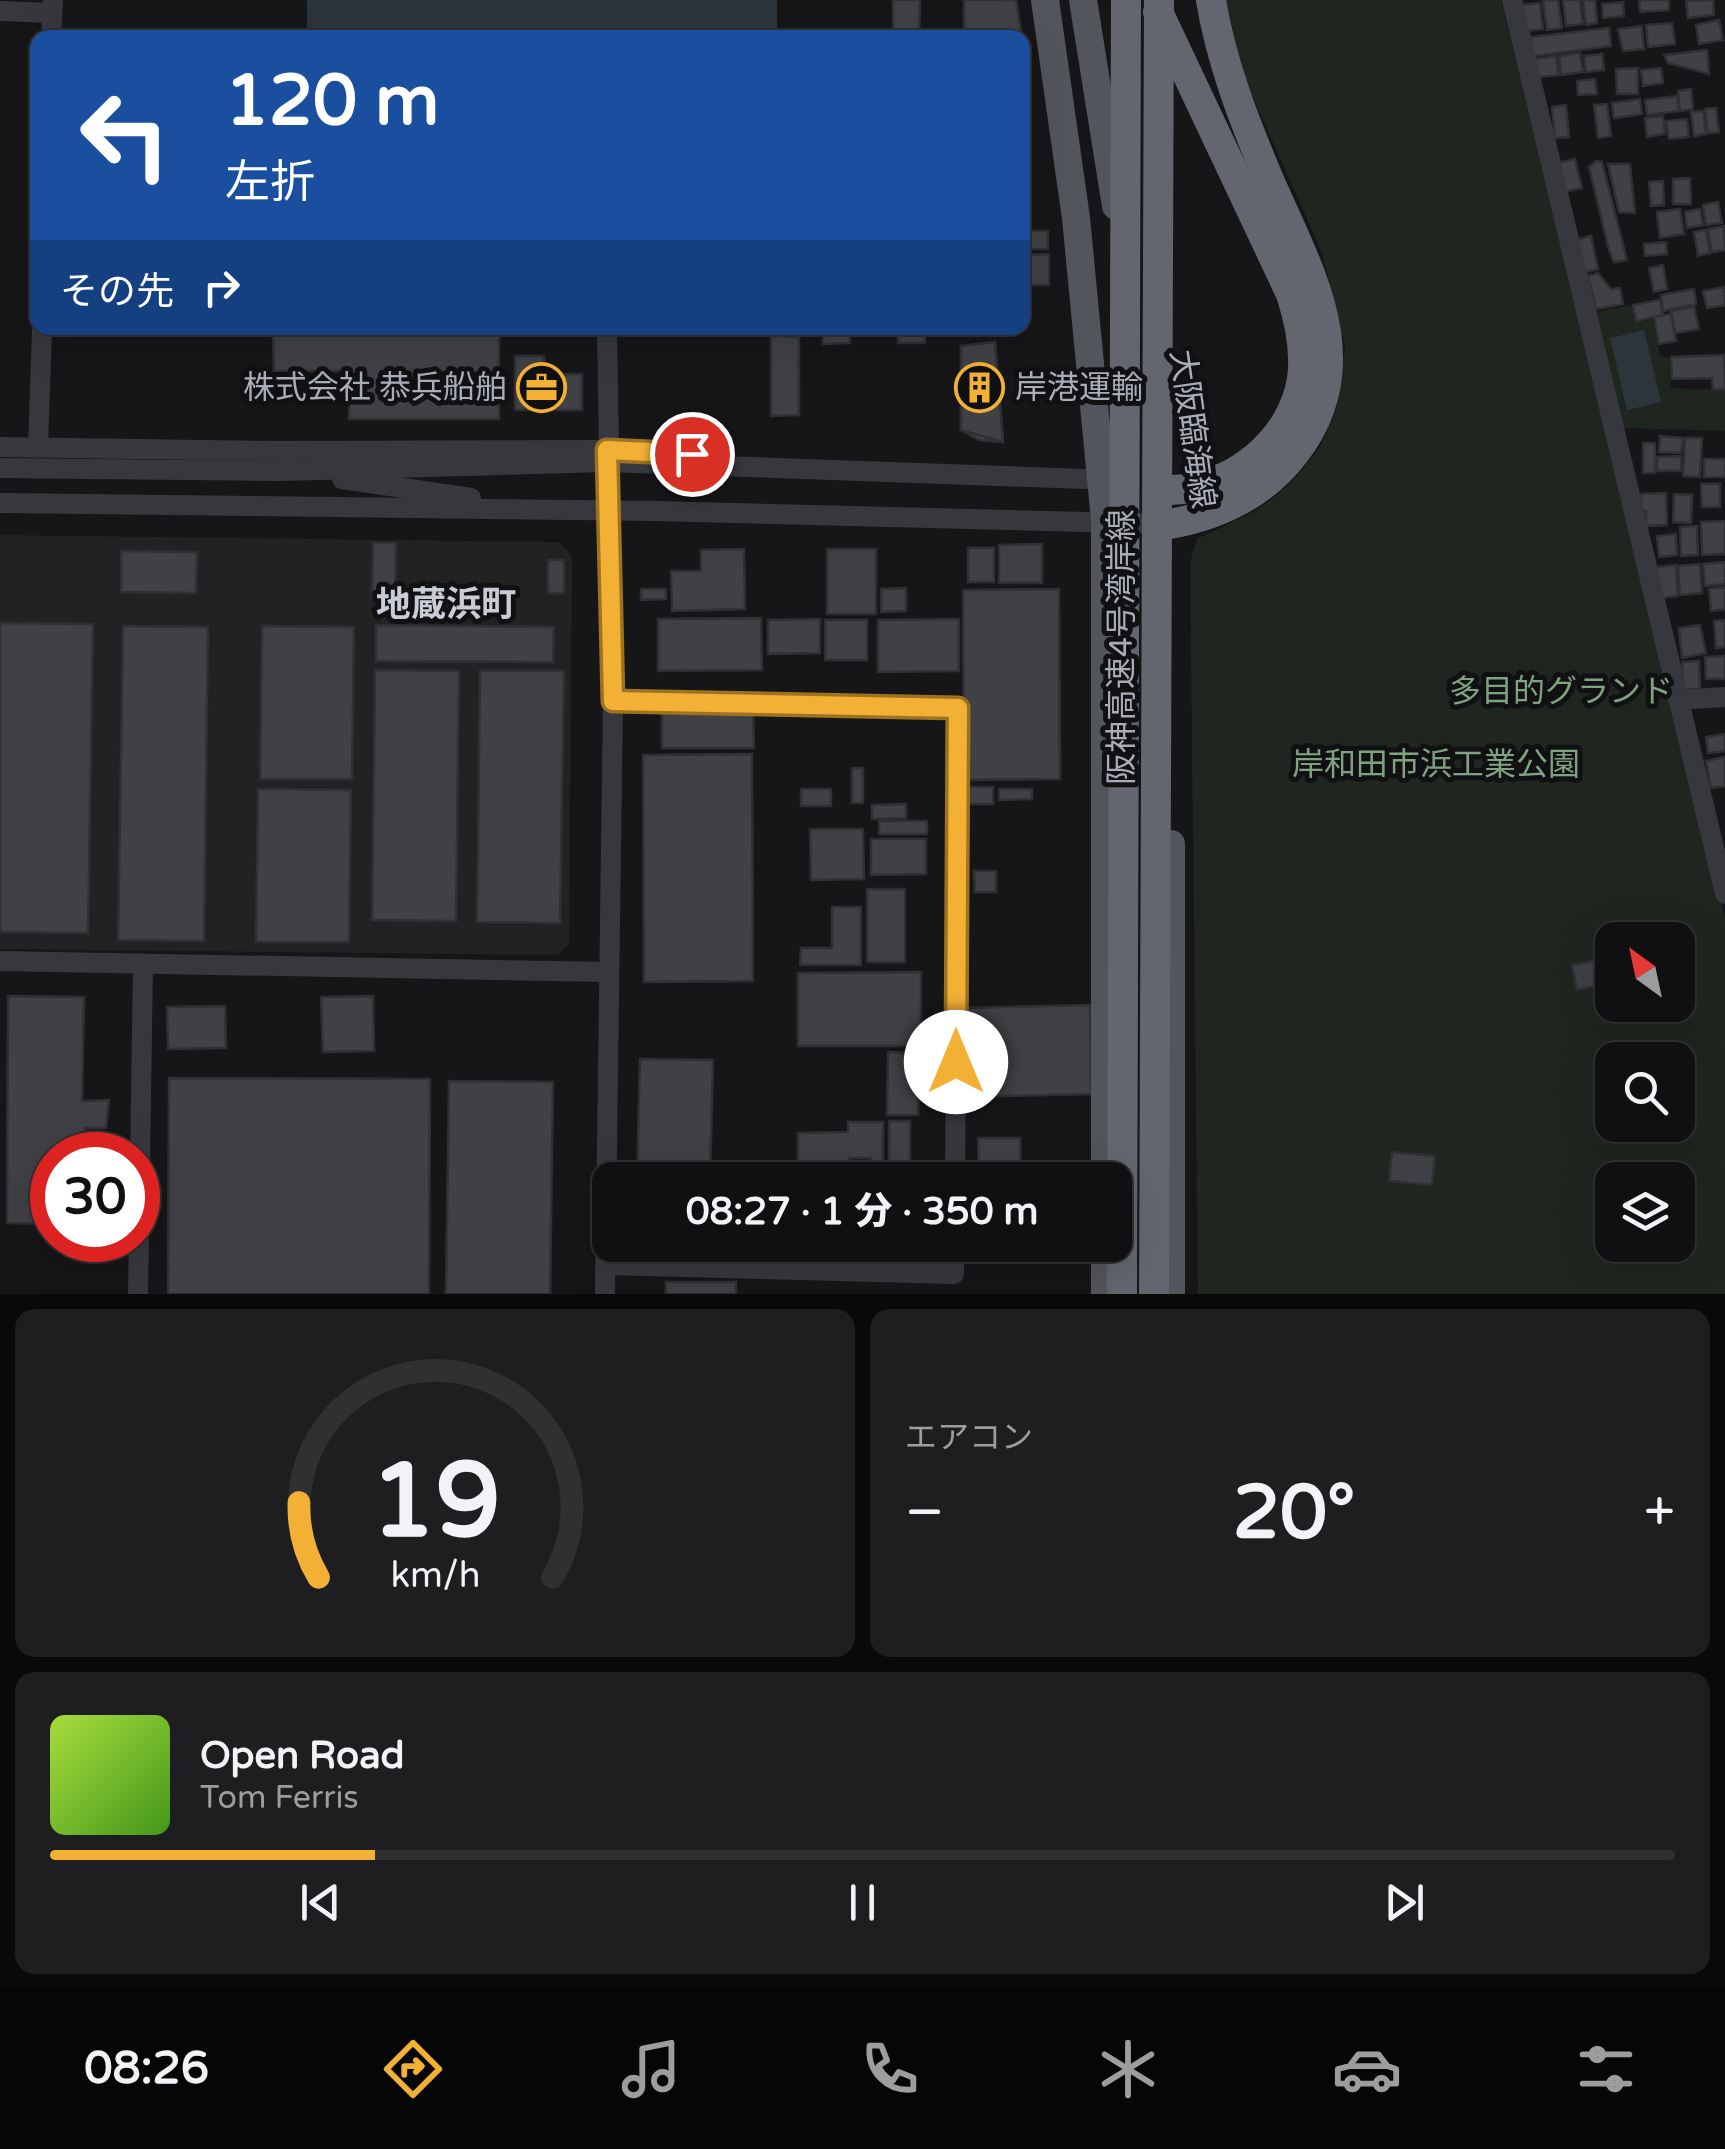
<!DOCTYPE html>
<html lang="ja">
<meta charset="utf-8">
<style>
:root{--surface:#101012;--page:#1e1e20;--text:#f1f3f6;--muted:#9c9d9f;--line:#303032;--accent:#f2b134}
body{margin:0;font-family:"Varela Round","Noto Sans JP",sans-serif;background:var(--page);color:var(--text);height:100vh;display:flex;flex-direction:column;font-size:38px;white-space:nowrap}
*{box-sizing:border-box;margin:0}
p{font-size:32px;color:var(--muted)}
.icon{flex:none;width:55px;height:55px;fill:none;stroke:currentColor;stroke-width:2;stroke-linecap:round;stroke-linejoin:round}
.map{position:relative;height:1294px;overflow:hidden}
.drawer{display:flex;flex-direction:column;gap:15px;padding:15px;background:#09090a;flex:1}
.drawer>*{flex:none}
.top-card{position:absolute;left:30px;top:30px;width:1000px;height:305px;border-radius:20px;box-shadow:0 10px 40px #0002,0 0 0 2px var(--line);background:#1a4fa0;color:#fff;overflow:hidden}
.needle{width:65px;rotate:327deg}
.fabs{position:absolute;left:1595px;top:922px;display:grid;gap:20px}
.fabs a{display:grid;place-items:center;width:100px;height:100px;border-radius:20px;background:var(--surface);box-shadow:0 10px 40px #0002,0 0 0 2px var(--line);font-size:50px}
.speed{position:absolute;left:30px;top:1132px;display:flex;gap:20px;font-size:50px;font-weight:700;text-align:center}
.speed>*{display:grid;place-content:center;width:130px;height:130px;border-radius:50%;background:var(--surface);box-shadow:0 10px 40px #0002,0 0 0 2px var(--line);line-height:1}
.speed .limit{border:15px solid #d22;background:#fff;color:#111}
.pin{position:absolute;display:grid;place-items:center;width:85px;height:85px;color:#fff;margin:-42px;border:5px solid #fff;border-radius:50%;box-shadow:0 2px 10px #0007}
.me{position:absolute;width:110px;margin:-55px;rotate:0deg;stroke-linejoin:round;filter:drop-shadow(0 0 8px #0008)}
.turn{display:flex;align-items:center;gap:35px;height:210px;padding:0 30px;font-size:45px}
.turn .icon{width:130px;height:130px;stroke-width:2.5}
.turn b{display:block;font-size:70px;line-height:85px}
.then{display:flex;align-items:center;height:95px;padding:0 30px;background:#0003;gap:20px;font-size:38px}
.big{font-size:75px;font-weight:800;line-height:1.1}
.drawer .tile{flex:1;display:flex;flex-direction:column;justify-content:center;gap:15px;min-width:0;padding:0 35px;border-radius:20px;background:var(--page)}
.drawer .dial{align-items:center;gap:0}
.dial svg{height:260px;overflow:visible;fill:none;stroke:var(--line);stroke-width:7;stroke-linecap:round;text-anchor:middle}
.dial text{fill:var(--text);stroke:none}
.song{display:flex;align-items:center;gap:30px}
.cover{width:120px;height:120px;border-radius:15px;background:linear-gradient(135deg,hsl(80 70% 55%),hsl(100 70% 35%))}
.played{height:10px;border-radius:5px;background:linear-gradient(90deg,var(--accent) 20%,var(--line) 20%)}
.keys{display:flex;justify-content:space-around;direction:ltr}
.heat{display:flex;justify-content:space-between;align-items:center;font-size:55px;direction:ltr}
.drawer .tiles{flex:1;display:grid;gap:15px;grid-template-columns:1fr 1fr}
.tile:last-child{grid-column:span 2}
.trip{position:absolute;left:592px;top:1162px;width:540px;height:100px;border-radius:20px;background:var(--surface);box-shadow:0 10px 40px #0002,0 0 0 2px var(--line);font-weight:800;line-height:100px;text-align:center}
.dock{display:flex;height:160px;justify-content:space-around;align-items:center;background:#060607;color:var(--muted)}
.dock .icon{width:70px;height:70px}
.dock .current{color:var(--accent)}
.dock b{font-size:45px;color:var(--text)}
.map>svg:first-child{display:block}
</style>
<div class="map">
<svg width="1725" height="1294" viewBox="0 0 1725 1294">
<rect width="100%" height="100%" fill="#161618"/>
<polygon fill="#222225" points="0,535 560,542 572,556 569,944 558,955 0,949"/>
<g fill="#1e261f" fill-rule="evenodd">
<path d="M1226,0H1501L1725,919V1294H1198L1190,562L1197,539L1259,509L1290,484L1320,448L1337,407L1345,347L1322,253L1242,72ZM1612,940H1678V1005H1612ZM1612,1060H1678V1125H1612ZM1612,1180H1678V1245H1612Z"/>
<polygon points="1632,305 1635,322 1653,319 1660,356 1669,358 1671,388 1725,390 1725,431 1623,428 1595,312"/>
</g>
<g fill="#2c353c">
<rect x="307" y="0" width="470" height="37"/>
<polygon points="1644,330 1661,402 1627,410 1610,338"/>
</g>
<g fill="#404145" stroke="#303034" stroke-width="2.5">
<polygon points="893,0 920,0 919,38 893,38"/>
<polygon points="964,0 1016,0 1022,38 964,38"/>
<polygon points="1543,0 1558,0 1562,28 1547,30"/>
<polygon points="1563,0 1580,0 1583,24 1566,26"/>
<polygon points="1583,0 1595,0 1597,23 1586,25"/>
<polygon points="1639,0 1669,0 1669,10 1640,12"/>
<polygon points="1713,0 1714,15 1688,18 1686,1"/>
<polygon points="1623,2 1624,16 1603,18 1602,4"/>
<polygon points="1540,3 1543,29 1521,32 1518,5"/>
<polygon points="1719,20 1723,40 1699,44 1696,25"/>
<polygon points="1672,23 1675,44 1648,47 1646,25"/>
<polygon points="1642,26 1644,49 1623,51 1618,29"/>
<polygon points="1609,28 1611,46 1533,56 1531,37"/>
<polygon points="1707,50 1709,74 1668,63 1664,55"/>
<polygon points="1580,53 1583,72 1561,75 1559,56"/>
<polygon points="1602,54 1604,70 1586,72 1584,56"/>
<polygon points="1556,56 1559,75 1538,77 1535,59"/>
<polygon points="1638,68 1638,94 1617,94 1616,69"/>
<polygon points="1661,68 1663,83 1643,86 1641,70"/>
<polygon points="1595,79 1597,94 1578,95 1577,81"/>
<polygon points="1691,89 1693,109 1680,111 1678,91"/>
<polygon points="1677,96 1679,111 1647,115 1645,100"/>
<polygon points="1640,99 1642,114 1614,118 1612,103"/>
<polygon points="1607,104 1611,136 1598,138 1594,105"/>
<polygon points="1566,105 1569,137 1555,138 1552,107"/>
<polygon points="1716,108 1719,132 1708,133 1705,109"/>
<polygon points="1703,111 1706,134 1694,136 1691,112"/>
<polygon points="1663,116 1665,134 1647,137 1645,118"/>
<polygon points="1687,119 1689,137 1669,139 1666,121"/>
<polygon points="1575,159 1582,188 1563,192 1557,163"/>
<polygon points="1596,161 1602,162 1627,260 1614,262 1609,250 1589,167"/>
<polygon points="1608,164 1630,164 1635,213 1619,212"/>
<polygon points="1690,178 1691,204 1673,204 1673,179"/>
<polygon points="1663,181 1664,205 1651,206 1649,182"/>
<polygon points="1718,202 1722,223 1706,225 1703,205"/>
<polygon points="1680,209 1684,234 1660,238 1657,212"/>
<polygon points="1700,209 1703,225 1687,228 1685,212"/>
<polygon points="1724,226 1725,250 1712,252 1708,229"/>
<polygon points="1706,230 1710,253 1698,256 1694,232"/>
<rect x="1022" y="231" width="26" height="18"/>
<polygon points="1591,236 1598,269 1583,273 1575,240"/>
<polygon points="1666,242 1667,254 1645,256 1644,244"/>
<polygon points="1049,254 1049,285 1022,285 1022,255"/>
<polygon points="1663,265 1667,289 1654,292 1649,268"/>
<polygon points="1598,273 1611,289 1620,288 1623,304 1596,309 1588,276"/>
<polygon points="1724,287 1725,305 1707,308 1703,291"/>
<polygon points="1694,289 1696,304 1663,311 1661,295"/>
<polygon points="1660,300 1663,315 1636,321 1633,305"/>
<polygon points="1694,307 1699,329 1675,333 1671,311"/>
<polygon points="1671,314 1676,341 1659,344 1654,317"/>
<polygon points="323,328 499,328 499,419 349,419 350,371 274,371 273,331 323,330"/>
<polygon points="823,328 850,328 850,343 823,344"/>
<rect x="898" y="328" width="27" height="15"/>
<polygon points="771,336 799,337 799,415 771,416"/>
<polygon points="995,342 1003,442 979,440 961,430 961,346"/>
<polygon points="995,342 1003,442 961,430 961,346"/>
<polygon points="1724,355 1725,389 1713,390 1712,378 1672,379 1671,357"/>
<polygon points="515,356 544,356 544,374 582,374 582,410 515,410"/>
<polygon points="1660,436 1683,438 1681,453 1659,452"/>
<polygon points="1685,438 1702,438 1700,477 1683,476"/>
<rect x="1643" y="443" width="12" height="30"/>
<polygon points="1681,456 1681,471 1657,471 1657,457"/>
<rect x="1704" y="459" width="21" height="18"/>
<polygon points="1701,484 1720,484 1720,507 1702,507"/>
<polygon points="1666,493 1667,525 1646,526 1646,511 1641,511 1641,494"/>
<polygon points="1674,494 1692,495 1691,523 1673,522"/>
<polygon points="1725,521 1725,554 1702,555 1701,522"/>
<polygon points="1697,526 1698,555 1681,556 1680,527"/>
<polygon points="1676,534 1677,555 1659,557 1657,536"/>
<polygon points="373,543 396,543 395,598 372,598"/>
<polygon points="1042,544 1042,583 999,583 999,545"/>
<rect x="968" y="548" width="26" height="34"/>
<polygon points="744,549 745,609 672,611 671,571 701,571 701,550"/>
<rect x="827" y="549" width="49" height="65"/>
<polygon points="121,551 197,552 196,593 121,592"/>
<rect x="548" y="560" width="16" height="33"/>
<polygon points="1725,562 1725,584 1705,586 1703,564"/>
<polygon points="1700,564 1702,593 1680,595 1678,566"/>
<polygon points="1676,565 1678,596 1661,598 1656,567"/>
<polygon points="1725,587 1725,609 1711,611 1709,589"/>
<polygon points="906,588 906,611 881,612 881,589"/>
<polygon points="641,589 666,589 666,599 641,600"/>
<polygon points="1059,589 1060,779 964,780 963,590"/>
<polygon points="761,618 762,670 658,671 658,619"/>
<polygon points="820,619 820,653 768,654 768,620"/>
<polygon points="959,619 959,671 878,672 878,620"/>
<rect x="825" y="620" width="42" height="40"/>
<polygon points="1725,620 1725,647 1716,648 1714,621"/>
<polygon points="0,623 93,624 88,933 0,932"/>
<polygon points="376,625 554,627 553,662 376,661"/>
<polygon points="1700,625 1706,653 1682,658 1679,628"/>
<polygon points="123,626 208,627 204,941 118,940"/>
<polygon points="262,626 354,627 352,779 260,779"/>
<polygon points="1725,656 1725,679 1706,679 1705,657"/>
<polygon points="1699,661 1700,689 1683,689 1682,662"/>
<polygon points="375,670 459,671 456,921 372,920"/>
<polygon points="480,671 564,671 560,923 477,922"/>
<polygon points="753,712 754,748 662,748 662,713"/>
<polygon points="1725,734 1725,751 1708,753 1706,737"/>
<polygon points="752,754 753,981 644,982 643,755"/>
<polygon points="1725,757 1725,786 1711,788 1706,761"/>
<rect x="852" y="768" width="11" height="35"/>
<rect x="964" y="787" width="29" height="17"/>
<polygon points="258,789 351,790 349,942 256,942"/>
<rect x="801" y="789" width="30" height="17"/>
<polygon points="999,789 1032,789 1032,799 999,800"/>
<polygon points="906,804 906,818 872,819 872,805"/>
<rect x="879" y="821" width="48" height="13"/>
<polygon points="810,829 863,829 864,879 811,880"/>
<polygon points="871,839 926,839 926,874 871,875"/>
<polygon points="974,871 996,871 996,892 975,892"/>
<rect x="867" y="889" width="38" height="73"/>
<polygon points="832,907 861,907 861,965 800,965 801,948 832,948"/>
<polygon points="1612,957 1612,983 1577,990 1572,965"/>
<polygon points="921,972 921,1046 798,1046 798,973"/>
<polygon points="8,996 84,997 82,1101 109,1100 106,1128 85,1128 85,1155 52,1155 52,1224 7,1223"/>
<polygon points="373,996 374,1051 323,1052 321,997"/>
<polygon points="1090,1005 1091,1094 967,1097 966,1008"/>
<polygon points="225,1006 226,1048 168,1049 167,1007"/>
<polygon points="888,1052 920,1053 918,1115 887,1115"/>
<polygon points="640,1059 713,1060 710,1180 637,1180"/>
<polygon points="169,1078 430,1079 429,1294 168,1294"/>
<polygon points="449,1081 553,1082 550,1294 446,1294"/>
<rect x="889" y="1121" width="21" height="47"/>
<polygon points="848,1122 883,1122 883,1164 871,1164 871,1158 849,1158 849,1180 798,1180 798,1133 848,1132"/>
<polygon points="978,1138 1020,1138 1021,1180 979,1180"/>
<polygon points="1392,1152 1435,1156 1432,1185 1389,1181"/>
<rect x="666" y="1282" width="70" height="12"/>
</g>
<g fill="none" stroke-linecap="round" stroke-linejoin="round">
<g stroke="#37383d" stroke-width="20">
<polyline points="1512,0 1725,894"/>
<polyline points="0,11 52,13"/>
<polyline points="51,38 53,2"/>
<polyline points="0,447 280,451 598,450"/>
<polyline points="38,448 42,328"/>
<polyline points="0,468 283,471 607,462 1113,480"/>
<polyline points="342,479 471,498"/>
<polyline points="0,503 656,511 1168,524"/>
<polyline points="1678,700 1725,697"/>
<polyline points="613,701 959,708 955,1180"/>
<polyline points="0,961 608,972"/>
<polyline points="605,1265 954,1274 954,1245"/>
<polyline points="138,1294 143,965"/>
<polyline points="605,1294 613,701 607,328"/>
</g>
<g stroke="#53555c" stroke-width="28">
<polyline points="1045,0 1076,218 1105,520 1105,1180"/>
<polyline points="1083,0 1116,206"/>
<polyline points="1171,844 1171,1294"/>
<polyline points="1105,1294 1105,1245"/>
</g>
<g stroke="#63666e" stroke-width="30">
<path d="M1158,12L1291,294C1300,322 1306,350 1302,379C1292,442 1231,490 1169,490"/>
<path d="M1170,524C1219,515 1263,494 1294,454C1367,361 1306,267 1267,175C1243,118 1221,61 1211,0"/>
</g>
<g stroke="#63666e" stroke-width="30">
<polyline points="1122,1294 1126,0"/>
<polyline points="1154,1294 1159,0"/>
</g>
</g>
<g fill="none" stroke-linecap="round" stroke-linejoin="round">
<defs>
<polyline id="route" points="692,454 607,450 613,701 958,708 956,1062"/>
</defs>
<use href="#route" stroke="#9d7322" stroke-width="25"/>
<use href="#route" stroke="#f2b134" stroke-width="18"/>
</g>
<defs>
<symbol id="office-ring" viewBox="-11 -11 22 22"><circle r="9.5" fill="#111113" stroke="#f2b134" stroke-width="1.5"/><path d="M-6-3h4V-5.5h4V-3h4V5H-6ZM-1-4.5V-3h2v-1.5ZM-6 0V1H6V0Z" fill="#f2b134"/></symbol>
<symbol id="building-ring" viewBox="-11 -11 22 22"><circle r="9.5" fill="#111113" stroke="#f2b134" stroke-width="1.5"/><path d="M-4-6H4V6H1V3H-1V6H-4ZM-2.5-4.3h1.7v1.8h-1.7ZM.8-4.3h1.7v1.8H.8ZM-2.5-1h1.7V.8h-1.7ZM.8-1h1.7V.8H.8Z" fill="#f2b134"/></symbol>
</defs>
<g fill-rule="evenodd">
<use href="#office-ring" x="514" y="360" width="55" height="55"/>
<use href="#building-ring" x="952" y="360" width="55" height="55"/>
</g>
<g text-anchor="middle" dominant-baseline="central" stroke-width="10" stroke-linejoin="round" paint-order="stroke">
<g font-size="32" fill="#a8adb8" stroke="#111113" text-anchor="end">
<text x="507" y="388">株式会社 恭兵船舶</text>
<text x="1015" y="388" text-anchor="start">岸港運輸</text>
</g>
<g font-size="32" fill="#a8adb8" stroke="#111113">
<text transform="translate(1192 429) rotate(82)">大阪臨海線</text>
<text transform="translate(1122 647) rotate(-90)">阪神高速4号湾岸線</text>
</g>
<g font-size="32" fill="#7fa381" stroke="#111113">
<text x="1561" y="692">多目的グランド</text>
<text x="1436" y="765">岸和田市浜工業公園</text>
</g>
<g font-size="35" font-weight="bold" fill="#c9ccd4" stroke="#111113">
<text x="446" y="605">地蔵浜町</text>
</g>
</g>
</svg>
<div class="fabs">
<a><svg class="needle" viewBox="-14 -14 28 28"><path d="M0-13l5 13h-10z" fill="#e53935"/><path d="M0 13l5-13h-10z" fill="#9c9d9f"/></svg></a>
<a><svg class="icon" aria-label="search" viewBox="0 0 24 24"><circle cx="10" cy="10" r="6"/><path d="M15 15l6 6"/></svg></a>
<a><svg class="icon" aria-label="layers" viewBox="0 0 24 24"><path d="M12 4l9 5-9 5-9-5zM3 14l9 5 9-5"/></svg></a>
</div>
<div class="speed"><div class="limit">30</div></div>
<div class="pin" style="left:692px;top:454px;background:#d93025"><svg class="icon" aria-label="arrive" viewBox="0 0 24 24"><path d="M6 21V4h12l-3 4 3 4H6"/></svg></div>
<svg class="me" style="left:956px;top:1062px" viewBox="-20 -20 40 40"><circle r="19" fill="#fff"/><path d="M0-13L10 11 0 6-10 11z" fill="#f2b134"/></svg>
<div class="trip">08:27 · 1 分 · 350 m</div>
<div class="top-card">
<div class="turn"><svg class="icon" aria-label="left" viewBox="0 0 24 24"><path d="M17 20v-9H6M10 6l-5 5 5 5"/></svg><div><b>120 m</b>左折</div></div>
<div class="then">その先<svg class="icon" aria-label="right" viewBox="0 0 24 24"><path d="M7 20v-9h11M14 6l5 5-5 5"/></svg></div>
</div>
</div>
<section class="drawer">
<div class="tiles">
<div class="tile dial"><svg viewBox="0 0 100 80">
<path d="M14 69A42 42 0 1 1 86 69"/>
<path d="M14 69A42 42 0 0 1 8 46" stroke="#f2b134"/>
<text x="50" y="56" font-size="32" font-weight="700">19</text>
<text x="50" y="72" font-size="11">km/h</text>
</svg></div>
<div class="tile"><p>エアコン</p>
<div class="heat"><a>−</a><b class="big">20°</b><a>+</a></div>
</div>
<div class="tile">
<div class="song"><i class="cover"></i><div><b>Open Road</b><p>Tom Ferris</p></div></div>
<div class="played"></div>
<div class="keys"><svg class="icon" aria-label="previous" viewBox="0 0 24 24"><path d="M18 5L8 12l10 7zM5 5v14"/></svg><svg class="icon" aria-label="pause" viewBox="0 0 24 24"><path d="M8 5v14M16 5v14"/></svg><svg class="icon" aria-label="next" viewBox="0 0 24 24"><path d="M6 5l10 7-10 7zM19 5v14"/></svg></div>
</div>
</div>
</section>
<nav class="dock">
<b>08:26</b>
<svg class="icon current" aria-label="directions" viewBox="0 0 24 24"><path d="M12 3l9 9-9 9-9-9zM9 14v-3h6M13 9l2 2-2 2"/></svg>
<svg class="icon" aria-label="music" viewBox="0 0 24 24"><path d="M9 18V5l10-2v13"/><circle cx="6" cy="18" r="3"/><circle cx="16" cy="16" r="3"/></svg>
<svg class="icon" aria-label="phone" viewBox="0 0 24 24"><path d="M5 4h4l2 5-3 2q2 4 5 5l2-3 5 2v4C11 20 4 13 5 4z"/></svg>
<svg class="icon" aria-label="climate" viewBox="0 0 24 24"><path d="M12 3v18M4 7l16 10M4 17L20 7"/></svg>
<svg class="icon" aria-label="car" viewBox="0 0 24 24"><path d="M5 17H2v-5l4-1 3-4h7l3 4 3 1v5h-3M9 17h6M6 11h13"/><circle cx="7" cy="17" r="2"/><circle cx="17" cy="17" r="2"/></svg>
<svg class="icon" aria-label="filters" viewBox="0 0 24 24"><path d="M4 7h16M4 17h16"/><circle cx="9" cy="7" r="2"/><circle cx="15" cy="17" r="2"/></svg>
</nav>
